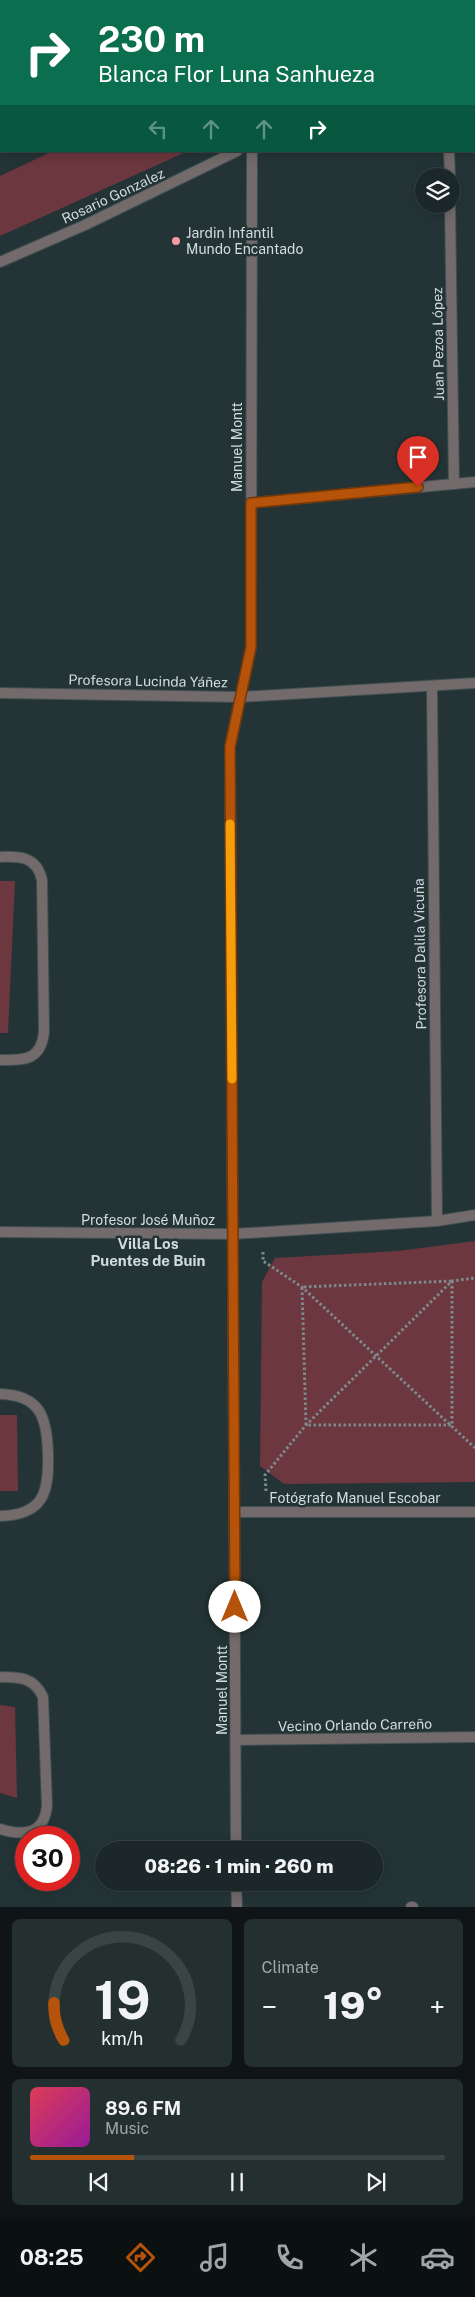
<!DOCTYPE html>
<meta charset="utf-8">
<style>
:root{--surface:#1b2728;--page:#242f30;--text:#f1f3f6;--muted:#a0a5a8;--line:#394445;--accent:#b45309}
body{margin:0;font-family:"Public Sans",sans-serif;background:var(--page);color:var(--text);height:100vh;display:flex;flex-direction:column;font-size:19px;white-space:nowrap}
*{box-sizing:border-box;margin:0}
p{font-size:16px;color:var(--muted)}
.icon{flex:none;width:28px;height:28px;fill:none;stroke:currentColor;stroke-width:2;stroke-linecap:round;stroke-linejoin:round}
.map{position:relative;height:1907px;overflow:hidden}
.details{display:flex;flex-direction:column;gap:12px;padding:12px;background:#0f1516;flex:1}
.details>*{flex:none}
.top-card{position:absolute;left:0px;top:0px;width:475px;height:152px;box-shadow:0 2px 12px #0003,0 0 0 1px var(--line);background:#0b6e4f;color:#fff;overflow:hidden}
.fabs{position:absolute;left:415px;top:168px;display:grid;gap:10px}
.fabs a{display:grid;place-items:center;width:45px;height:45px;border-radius:50%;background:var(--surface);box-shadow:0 2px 12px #0003,0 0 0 1px var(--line);font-size:25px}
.speed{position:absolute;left:15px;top:1826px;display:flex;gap:10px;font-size:25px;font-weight:700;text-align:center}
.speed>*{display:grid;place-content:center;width:65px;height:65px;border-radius:50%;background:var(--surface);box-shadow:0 2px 12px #0003,0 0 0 1px var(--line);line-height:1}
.speed .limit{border:8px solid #d22;background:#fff;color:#111}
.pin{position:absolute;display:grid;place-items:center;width:42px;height:42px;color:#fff;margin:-51px -21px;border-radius:50% 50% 50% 0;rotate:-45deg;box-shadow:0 0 5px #0007}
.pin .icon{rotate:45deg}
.me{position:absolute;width:55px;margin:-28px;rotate:0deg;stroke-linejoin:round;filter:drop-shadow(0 0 4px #0008)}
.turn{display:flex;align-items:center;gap:18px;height:105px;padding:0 15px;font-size:22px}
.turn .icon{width:65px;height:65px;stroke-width:2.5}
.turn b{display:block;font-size:35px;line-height:42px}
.lanes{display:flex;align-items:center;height:48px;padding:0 15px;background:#0003;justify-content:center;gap:25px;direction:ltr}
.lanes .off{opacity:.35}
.big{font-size:38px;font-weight:800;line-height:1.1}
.details .card{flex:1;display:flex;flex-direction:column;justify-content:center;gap:8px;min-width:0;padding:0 18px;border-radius:8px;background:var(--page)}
.details .dial{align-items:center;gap:0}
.dial svg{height:130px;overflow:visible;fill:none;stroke:var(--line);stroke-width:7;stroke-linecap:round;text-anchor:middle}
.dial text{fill:var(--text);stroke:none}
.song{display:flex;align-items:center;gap:15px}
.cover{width:60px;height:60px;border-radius:8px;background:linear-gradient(135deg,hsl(350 70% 55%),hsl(300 70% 35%))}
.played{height:5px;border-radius:2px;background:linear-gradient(90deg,var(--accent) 25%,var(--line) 25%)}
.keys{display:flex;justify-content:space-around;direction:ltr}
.heat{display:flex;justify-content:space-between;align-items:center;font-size:28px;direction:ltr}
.details .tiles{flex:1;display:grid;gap:12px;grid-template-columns:1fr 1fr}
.card:last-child{grid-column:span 2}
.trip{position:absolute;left:95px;top:1841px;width:288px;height:50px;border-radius:25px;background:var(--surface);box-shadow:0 2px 12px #0003,0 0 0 1px var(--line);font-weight:800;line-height:50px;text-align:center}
.menu{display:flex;height:80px;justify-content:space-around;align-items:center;background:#0b1010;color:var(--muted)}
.menu .icon{width:35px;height:35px}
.menu .current{color:var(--accent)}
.menu b{font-size:22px;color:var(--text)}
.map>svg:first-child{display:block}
</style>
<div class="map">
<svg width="475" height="1907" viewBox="0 0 475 1907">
<rect width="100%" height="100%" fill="#243436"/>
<g fill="#6c373f">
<polygon points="53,151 188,151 0,236 0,176"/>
<polygon points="0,881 15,881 8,1033 0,1033"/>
<polygon points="475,1241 475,1482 284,1484 260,1466 262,1282 275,1258 398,1251"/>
<polygon points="0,1415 17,1415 18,1491 0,1491"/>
<polygon points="0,1705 15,1707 17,1798 0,1793"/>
</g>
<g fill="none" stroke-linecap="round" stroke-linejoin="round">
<g stroke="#55a0a7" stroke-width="10">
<polyline points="283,1 285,0"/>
<polyline points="0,148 1,147"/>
</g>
<defs>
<g id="street">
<polyline points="248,0 248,1"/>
<polyline points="474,107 475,107"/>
<polyline points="449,151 450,176"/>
<polyline points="450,204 454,484"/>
<polyline points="0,262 85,225 237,151"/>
<polyline points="251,503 475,482"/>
<polyline points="432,687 437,1221"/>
<polyline points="0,693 240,697 475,683"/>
<path d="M0,857C21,856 37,857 42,880L44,1032C41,1061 24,1060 0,1060"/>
<polyline points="0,1232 233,1234 437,1221 475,1215"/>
<path d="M0,1394C41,1395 47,1418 48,1454C49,1492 44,1515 0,1516"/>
<polyline points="235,1512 475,1512"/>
<path d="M0,1677C19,1677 34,1677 43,1697L47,1806C44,1835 23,1836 0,1829"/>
<polyline points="236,1740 475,1737"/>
<polyline points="236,1850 230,747 251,647 252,151"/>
<polyline points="236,1882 237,1907"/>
<polyline points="411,1907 413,1907"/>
</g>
</defs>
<use href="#street" stroke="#404f51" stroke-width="12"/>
<g stroke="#7d8a8c" stroke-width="3" stroke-dasharray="2.5 2.5" stroke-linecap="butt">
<polyline points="263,1252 263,1261 302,1287 475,1448"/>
<polygon points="452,1281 452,1425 306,1425 302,1287"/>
<polyline points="266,1491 265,1475 306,1425 452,1281 475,1278"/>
</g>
<use href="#street" stroke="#726a6b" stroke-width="10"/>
</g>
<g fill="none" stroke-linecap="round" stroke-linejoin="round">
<defs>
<polyline id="route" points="235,1607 230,747 251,647 251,503 418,487"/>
</defs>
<use href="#route" stroke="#753606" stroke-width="12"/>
<use href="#route" stroke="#b45309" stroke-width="9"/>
<polyline stroke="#f59e0b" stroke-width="9" points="230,824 232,1079"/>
</g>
<circle fill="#f49aa5" stroke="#243436" stroke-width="2" cx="176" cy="241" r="5"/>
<g text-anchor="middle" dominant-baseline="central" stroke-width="5" stroke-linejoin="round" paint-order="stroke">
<g font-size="14" fill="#d2dcdd" stroke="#243436">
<text transform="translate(113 196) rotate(-25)">Rosario Gonzalez</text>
<text transform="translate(438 344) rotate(-91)">Juan Pezoa López</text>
<text transform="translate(237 447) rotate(-90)">Manuel Montt</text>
<text transform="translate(148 681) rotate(1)">Profesora Lucinda Yáñez</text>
<text transform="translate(420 954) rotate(-91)">Profesora Dalila Vicuña</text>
<text x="148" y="1220">Profesor José Muñoz</text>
<text x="355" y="1498">Fotógrafo Manuel Escobar</text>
<text transform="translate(222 1690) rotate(-90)">Manuel Montt</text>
<text transform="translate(355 1725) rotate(-1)">Vecino Orlando Carreño</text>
</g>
<g font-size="14" fill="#d2dcdd" stroke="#243436" text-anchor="start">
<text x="186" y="233">Jardin Infantil<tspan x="186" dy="16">Mundo Encantado</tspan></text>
</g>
<g font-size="15" font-weight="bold" fill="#d2dcdd" stroke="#243436">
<text x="148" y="1243">Villa Los<tspan x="148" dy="17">Puentes de Buin</tspan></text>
</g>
</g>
</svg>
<div class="fabs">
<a><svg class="icon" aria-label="layers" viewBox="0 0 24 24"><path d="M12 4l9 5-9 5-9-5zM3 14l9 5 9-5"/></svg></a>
</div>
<div class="speed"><div class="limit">30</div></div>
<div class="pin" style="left:418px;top:487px;background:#d93025"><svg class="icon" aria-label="arrive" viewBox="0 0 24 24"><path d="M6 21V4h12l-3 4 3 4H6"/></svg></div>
<svg class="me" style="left:235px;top:1607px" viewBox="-20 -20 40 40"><circle r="19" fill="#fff"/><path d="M0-13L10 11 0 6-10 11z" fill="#b45309"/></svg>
<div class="trip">08:26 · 1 min · 260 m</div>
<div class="top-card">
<div class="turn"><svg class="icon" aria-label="right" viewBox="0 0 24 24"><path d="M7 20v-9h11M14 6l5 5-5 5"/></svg><div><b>230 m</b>Blanca Flor Luna Sanhueza</div></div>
<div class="lanes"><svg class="icon off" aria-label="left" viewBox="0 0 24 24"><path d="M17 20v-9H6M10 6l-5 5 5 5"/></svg><svg class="icon off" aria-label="ahead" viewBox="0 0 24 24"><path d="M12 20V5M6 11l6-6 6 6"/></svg><svg class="icon off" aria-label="ahead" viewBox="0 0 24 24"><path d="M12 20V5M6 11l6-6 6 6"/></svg><svg class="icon" aria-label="right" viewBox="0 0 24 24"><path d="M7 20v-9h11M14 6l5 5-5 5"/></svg></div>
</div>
</div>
<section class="details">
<div class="tiles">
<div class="card dial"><svg viewBox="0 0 100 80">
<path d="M14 69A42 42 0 1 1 86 69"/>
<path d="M14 69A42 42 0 0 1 8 46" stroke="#b45309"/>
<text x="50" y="56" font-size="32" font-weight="700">19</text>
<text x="50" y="72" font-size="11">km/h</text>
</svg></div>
<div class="card"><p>Climate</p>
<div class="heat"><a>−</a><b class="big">19°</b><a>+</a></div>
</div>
<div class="card">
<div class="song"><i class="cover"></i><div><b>89.6 FM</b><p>Music</p></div></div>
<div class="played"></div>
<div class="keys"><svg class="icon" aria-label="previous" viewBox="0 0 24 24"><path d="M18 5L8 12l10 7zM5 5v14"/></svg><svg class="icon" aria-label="pause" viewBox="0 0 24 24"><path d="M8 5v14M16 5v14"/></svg><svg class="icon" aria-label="next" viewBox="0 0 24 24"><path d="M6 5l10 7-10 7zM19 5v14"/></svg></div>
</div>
</div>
</section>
<nav class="menu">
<b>08:25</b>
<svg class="icon current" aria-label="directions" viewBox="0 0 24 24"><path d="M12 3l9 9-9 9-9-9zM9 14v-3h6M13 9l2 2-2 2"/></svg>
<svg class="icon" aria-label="music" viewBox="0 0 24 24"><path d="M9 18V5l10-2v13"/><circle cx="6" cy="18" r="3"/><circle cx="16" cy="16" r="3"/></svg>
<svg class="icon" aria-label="phone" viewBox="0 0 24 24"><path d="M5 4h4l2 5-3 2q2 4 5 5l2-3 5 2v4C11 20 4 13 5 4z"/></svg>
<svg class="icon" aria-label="climate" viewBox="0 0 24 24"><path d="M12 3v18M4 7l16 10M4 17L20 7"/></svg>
<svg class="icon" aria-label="car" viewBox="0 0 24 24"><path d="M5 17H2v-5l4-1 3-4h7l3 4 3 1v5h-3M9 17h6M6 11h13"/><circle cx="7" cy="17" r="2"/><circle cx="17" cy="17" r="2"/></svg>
</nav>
